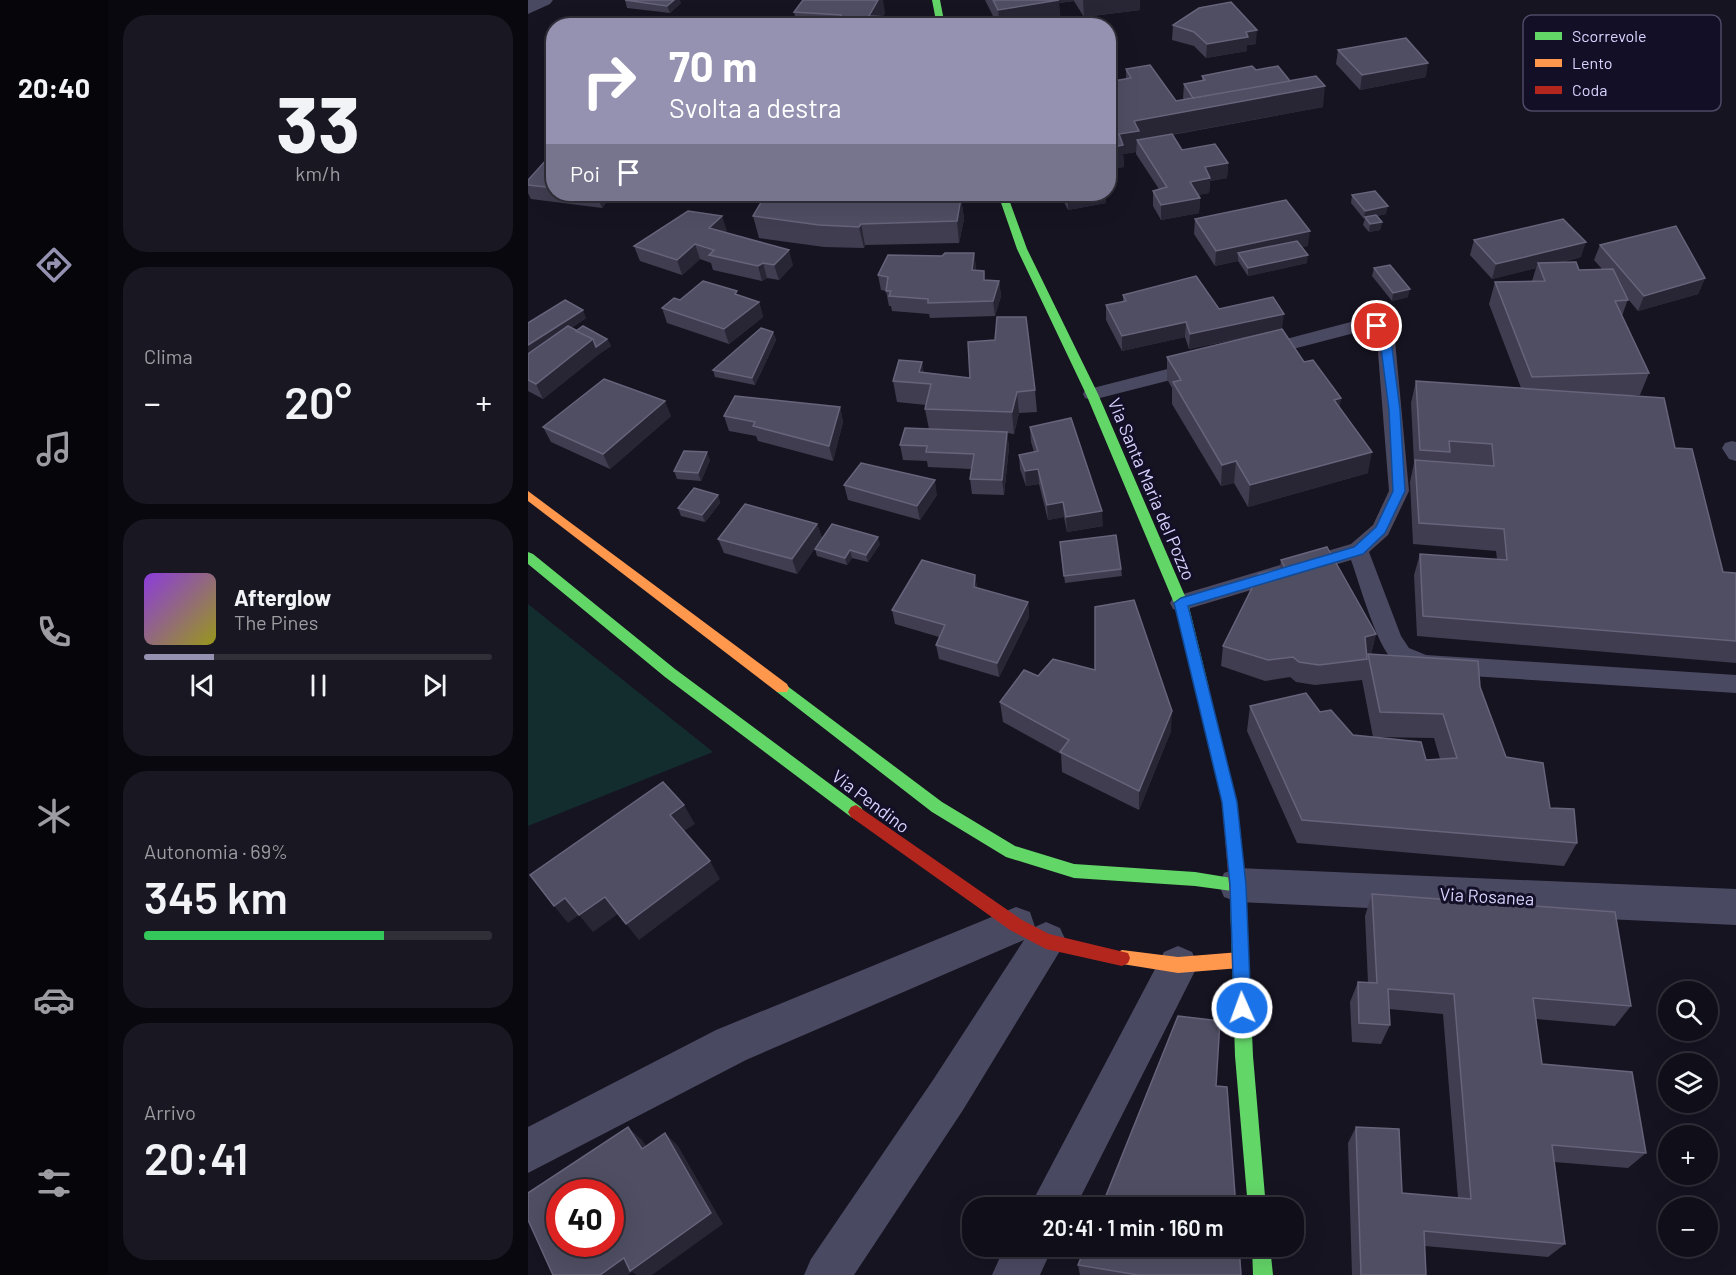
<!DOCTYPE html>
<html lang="it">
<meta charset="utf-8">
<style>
:root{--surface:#100f19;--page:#191822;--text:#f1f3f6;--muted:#9c9ca2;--line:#302f38;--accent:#9591b1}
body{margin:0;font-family:Barlow,sans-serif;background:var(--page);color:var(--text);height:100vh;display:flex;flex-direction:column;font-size:22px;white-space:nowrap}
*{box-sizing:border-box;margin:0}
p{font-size:20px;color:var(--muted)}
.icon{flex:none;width:33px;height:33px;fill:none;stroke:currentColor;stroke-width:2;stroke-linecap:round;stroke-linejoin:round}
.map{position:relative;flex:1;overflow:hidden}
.drawer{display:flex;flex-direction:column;gap:15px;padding:15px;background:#09080e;width:420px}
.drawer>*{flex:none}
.guide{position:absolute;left:18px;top:18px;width:570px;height:183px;border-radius:24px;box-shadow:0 6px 24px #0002,0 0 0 2px var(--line);background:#9591b1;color:#fff;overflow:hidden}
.fabs{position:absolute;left:1130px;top:981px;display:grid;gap:12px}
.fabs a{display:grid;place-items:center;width:60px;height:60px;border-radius:50%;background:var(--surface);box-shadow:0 6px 24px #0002,0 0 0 2px var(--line);font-size:30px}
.speed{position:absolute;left:18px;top:1179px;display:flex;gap:12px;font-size:30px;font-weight:700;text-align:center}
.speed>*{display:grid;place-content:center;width:78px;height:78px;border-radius:50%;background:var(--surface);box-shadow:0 6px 24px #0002,0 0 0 2px var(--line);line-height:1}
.speed .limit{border:9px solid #d22;background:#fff;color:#111}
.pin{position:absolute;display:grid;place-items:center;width:51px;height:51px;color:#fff;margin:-26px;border:3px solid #fff;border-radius:50%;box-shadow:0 2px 6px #0007}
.me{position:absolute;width:66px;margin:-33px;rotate:358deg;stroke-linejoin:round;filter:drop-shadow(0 0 4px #0008)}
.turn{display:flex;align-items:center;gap:21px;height:126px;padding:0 24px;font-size:27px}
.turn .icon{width:78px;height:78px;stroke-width:2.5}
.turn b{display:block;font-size:42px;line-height:51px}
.then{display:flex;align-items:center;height:57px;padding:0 24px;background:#0003;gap:12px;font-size:22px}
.big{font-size:45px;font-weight:600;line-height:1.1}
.drawer .widget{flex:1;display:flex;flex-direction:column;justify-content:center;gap:9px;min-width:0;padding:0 21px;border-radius:24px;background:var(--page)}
.drawer .dial{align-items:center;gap:0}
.dial b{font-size:78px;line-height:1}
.song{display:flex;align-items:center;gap:18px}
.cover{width:72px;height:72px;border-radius:9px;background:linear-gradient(135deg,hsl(270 70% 55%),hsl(60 70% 35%))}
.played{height:6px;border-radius:3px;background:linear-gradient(90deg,var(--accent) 20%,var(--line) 20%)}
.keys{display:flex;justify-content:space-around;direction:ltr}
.heat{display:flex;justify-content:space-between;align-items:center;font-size:33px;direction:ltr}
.charge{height:9px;border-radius:4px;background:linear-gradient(90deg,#34c759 69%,var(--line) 0)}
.trip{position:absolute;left:434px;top:1197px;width:342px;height:60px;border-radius:24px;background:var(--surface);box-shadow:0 6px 24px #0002,0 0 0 2px var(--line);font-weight:600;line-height:60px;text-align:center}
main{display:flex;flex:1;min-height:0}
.tab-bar{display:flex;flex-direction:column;width:108px;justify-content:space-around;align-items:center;background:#06060a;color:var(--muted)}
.tab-bar .icon{width:42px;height:42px}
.tab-bar .selected{color:var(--accent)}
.tab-bar b{font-size:27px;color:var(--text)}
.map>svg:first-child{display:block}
</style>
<main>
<nav class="tab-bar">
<b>20:40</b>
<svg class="icon selected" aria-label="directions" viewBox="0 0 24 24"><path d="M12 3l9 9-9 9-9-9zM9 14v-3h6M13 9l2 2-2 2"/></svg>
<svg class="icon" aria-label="music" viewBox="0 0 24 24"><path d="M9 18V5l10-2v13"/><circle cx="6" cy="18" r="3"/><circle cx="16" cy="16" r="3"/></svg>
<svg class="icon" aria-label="phone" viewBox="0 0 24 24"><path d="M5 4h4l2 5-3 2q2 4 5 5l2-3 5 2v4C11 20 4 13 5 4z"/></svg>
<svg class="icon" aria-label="climate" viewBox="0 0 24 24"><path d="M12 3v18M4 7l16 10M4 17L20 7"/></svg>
<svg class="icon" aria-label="car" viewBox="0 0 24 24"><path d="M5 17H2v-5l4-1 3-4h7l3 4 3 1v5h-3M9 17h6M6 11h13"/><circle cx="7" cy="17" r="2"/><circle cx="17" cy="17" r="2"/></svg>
<svg class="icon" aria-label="filters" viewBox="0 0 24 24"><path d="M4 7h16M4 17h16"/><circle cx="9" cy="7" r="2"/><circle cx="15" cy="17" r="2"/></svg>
</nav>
<section class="drawer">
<div class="widget dial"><b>33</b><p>km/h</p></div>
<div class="widget"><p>Clima</p>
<div class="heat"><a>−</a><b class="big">20°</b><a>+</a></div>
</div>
<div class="widget">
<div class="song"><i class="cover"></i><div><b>Afterglow</b><p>The Pines</p></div></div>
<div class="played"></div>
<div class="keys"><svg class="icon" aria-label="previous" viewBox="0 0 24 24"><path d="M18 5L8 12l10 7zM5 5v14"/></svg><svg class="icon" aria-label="pause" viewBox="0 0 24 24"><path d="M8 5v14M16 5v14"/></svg><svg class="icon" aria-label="next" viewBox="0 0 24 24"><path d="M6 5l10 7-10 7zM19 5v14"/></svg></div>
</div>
<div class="widget"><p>Autonomia · 69%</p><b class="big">345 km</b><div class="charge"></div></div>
<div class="widget"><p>Arrivo</p><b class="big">20:41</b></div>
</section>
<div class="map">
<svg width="1208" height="1275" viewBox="0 0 1208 1275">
<rect width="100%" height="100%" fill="#161421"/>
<polygon fill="#132c2d" points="0,604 185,752 0,826"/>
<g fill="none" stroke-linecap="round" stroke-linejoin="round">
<g fill="#4a4962" fill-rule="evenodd">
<path d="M834,319L855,322L867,340L881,491L860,535L841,552L873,636L881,648L898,655L1208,675V693L896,673C887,670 873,667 865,660C849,647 831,582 823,560L653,611L645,609L642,603L645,597L823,544L845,525L861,491L849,340L843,331H834L734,357L725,351L728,347Z"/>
<polygon points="667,362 674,364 676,368 674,372 564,400 557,398 555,394 557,390"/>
<polygon points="1204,441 1208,442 1208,461 1201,459 1194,448 1197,443"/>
</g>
<g fill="#4a4962" fill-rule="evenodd">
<polygon points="0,0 25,0 22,4 0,14"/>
<polygon points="710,868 1208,889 1208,925 710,902 696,897 691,885 696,873"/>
<polygon points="488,907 502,912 507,927 518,922 532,928 538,941 435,1110 326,1275 276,1275 283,1259 405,1080 496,940 218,1060 0,1173 0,1127 188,1030"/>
<polygon points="650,946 664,952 670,965 547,1208 501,1208 636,952"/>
<polygon points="477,1246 525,1246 512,1275 464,1275"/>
</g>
<g fill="#63d668" fill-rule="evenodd">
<polygon points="404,0 412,0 417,26 409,26"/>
<polygon points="470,194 479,194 499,249 570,394 660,603 681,688 679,692 669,692 667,688 646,603 558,394 489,249"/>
<polygon points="0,552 5,554 147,669 333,807 336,812 333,817 328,819 323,817 137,677 0,564"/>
<polygon points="254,682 414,802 487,846 546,864 667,872 716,880 718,885 714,890 718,896 725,1056 738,1208 720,1208 707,1056 702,896 704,891 667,886 546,878 478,857 404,812 249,692 247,688 249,684"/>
<polygon points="724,1246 742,1246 745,1275 725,1275"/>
</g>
<g fill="#ff974d" fill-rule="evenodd">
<polygon points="0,491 259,684 261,688 259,692 249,692 0,501"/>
<polygon points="594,950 650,957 712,952 718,955 720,960 718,965 712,968 650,973 588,963 586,958 588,953"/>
</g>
<g fill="#b3261e" fill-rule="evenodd">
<polygon points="674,682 679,684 681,688 708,802 718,896 716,901 710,903 704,901 702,896 694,802 667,688 669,684"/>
<polygon points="328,805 494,920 521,934 600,953 602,958 600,963 594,966 518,949 482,930 323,817 320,812 323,807"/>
</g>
</g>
<g fill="#403d50">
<polygon points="97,0 153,3 142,13 99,8"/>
<polygon points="457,0 612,0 612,10 556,17 546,1 531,3 532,21 502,26 470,26"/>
<polygon points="266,12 357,13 355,16 359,26 269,26"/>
<polygon points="645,25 728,44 719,45 719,51 678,58 666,46 644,40"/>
<polygon points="810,50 898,77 832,90 808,64"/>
<polygon points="598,69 648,101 656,99 655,98 656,84 674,80 674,76 728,70 762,81 795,107 644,135 654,150 700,163 699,178 682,181 681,193 670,195 672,198 671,213 633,220 625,206 625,191 631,189 608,154 608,152 595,154 596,167 580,169 598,79"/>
<polygon points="26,160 26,194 85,194 74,208 3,199 0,193 0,180"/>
<polygon points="238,194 426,194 427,197 433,198 436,219 431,243 337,245 336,248 296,247 231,238 225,216"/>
<polygon points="532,194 577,194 578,203 540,210"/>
<polygon points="824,195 858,214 849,216 854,222 852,230 841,232 835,225 837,218 836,219 823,203"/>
<polygon points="667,219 780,246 774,247 779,263 720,276 710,261 687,266 666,234"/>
<polygon points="199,231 197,232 265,265 251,280 239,278 234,281 185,270 183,263 172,259 154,275 112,261 106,246"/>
<polygon points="946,240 1053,257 1031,263 1051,270 1074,269 1066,260 1072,245 1177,278 1170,294 1110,311 1100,299 1094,316 1121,373 1112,395 1093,395 1147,448 1195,572 1208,573 1208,663 889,636 886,575 892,554 969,559 968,551 885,544 882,482 886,463 883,403 888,381 993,388 961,304 967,282 1004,281 1008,268 964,279 942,255"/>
<polygon points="446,253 448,270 457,280 471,281 473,296 467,316 402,318 401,314 364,311 363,306 361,306 358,291 353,290 350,275 414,256"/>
<polygon points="846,268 880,297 864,301 844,276"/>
<polygon points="210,295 231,302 235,317 201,344 139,323 134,308 152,300"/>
<polygon points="595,295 691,309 754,329 776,362 813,398 811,408 840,473 720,507 706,483 693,486 644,404 644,388 639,379 639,357 735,334 661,349 657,337 594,351 578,320 578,305 595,302"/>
<polygon points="58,318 43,328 48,331 79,339 83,346 71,354 15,399 0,391 0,323"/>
<polygon points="245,332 248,340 227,385 187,377 185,370"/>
<polygon points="396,373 507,390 509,412 491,413 486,434 479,433 481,447 476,495 444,494 442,479 443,469 400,467 399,461 375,460 372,445 401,429 397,409 398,405 369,402 365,381"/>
<polygon points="312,407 315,422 305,461 230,441 228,436 201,431 196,416"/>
<polygon points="143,416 82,469 23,442 15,427"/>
<polygon points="502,427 575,526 539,532 536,517 520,520 511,484 498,486 492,469 491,455 506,452 503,442"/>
<polygon points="182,460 173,481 149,479 146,471"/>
<polygon points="316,485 409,495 392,520 320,500"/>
<polygon points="190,495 192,503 177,522 153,516 150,508"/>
<polygon points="289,524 294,538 269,574 196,553 190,539"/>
<polygon points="532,542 593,569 594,576 537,583"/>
<polygon points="352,544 340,562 324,558 319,565 289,556 287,549"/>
<polygon points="753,560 848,634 843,654 952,687 978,757 1022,808 1049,843 1036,866 769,843 719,731 722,706 792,712 825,735 898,760 912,759 906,738 845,737 834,680 787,685 768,682 762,677 737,681 693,666 695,646 752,569"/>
<polygon points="447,575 449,588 500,602 501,617 471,677 411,659 408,645 411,637 367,624 364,610"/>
<polygon points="472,702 643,731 611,810 534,772 533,754 475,722"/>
<polygon points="844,894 1103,1006 1087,1026 1008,1019 1014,1064 1118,1153 1100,1168 1026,1162 1037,1244 1020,1257 897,1246 898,1275 824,1275 820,1143 828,1127 874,1193 930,1198 915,1014 861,1009 862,1025 853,1044 824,1042 822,1002 830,982 840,983 837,916"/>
<polygon points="550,1265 713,1275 552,1275"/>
</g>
<g fill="#282635">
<polygon points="146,0 152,0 153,3 142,13 139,6"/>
<polygon points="350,0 355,0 357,13 350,26 341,16"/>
<polygon points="522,0 546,0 546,1 531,3 532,21 502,26 472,26 470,10"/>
<polygon points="555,0 612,0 612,10 556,17"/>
<polygon points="358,17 359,26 354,26"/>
<polygon points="729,30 728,44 719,45 719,51 678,58 679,44 718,32"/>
<polygon points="900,63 898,77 832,90 834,75"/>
<polygon points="797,86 795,107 609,141 608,152 595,154 596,167 580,169 580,148 591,134 606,121"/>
<polygon points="700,163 699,178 682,181 681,193 661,197 662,182 677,167"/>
<polygon points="68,194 85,194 74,208"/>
<polygon points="540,194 577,194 578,203 540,210"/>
<polygon points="433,198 436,219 431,243 429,221"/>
<polygon points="672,198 671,213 633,220 633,205"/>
<polygon points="860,206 858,214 836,219 837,211"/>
<polygon points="194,216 199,231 186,243 181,228"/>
<polygon points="854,222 852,230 841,232 842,224"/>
<polygon points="333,224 337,245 336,248 331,227"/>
<polygon points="782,231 780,246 715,260 710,253 710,261 687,266 688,251"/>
<polygon points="1058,242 1053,257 1012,267 1010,263 1008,268 964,279 968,264"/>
<polygon points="167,244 172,259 154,275 149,260"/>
<polygon points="261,250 265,265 251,280 246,265"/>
<polygon points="446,253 448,268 446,285 444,270"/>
<polygon points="780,255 779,263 720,276 720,268"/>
<polygon points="235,263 239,278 234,281 230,266"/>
<polygon points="1177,278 1170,294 1110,311 1116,296"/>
<polygon points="471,281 473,296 467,316 465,301"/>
<polygon points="882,289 880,297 864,301 865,293"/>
<polygon points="231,302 235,317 201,344 196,329"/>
<polygon points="55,310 58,318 0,355 0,345"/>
<polygon points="756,314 754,329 661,349 662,334"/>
<polygon points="658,322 657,337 594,351 594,336"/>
<polygon points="245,332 248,340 227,385 224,378"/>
<polygon points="65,339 79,339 83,346 71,354 15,399 8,384"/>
<polygon points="394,362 398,383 391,372"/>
<polygon points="489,392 491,413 486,434 484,412"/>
<polygon points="813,398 809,420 806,400"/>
<polygon points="137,401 143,416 82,469 75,454"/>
<polygon points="312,407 315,422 305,461 301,446"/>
<polygon points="479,432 481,447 476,495 474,480"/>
<polygon points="179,452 182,460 173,481 170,473"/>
<polygon points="844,452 840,473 720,507 722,485"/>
<polygon points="708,461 706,483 693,486 694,465"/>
<polygon points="510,469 511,484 498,486 497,471"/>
<polygon points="407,480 409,495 392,520 389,506"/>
<polygon points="190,495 192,503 177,522 174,515"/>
<polygon points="535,502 536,517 520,520 519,505"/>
<polygon points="574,511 575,526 539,532 538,517"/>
<polygon points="289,524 294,538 269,574 264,559"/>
<polygon points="350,537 352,544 340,562 338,555"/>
<polygon points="322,550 324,558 319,565 317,558"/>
<polygon points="447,575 449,589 446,587"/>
<polygon points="500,602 501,617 471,677 469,663"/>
<polygon points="848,634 843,654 832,658 837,637"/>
<polygon points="644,711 643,731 611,810 611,791"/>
<polygon points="156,805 167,824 153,833 142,815"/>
<polygon points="182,861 192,879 111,940 98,924"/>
<polygon points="77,897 90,914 65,932 51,915"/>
<polygon points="37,898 51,915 40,923 26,906"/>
<polygon points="100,1127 114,1140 128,1161 114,1149"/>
<polygon points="137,1133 150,1146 195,1224 124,1275 109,1275 104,1272 100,1275 72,1275"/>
</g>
<g fill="#504e63" stroke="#66637b" stroke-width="1.5" fill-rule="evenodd">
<polygon points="97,0 146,0 139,6"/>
<polygon points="275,0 350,0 341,16 358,17 354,26 308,26 313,15 266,12"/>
<polygon points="465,0 531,0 470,10"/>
<polygon points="703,2 729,30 718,32 720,37 679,44 666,32 645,25 671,8"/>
<polygon points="878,38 900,63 834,75 810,50"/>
<polygon points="622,65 648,101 788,76 797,86 606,121 611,131 591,134 595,145 580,148 580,82 603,78 598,69"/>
<polygon points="724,66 728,70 750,66 762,81 665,98 656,84 677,80 674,76"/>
<polygon points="644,134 654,150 687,144 700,163 677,167 682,178 662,182 672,198 633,205 625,191 639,187 609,140"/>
<polygon points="19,159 26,160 26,188 0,185 0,180"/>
<polygon points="847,191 860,206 837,211 824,195"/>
<polygon points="238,194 425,194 424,197 433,198 429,221 333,224 331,227 291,225 225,216"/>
<polygon points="758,200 782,231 688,251 667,219"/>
<polygon points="160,211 194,216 181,228 261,250 246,265 235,263 230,266 181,255 186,250 167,244 149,260 106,246"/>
<polygon points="848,215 854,222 842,224 837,217"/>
<polygon points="1035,219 1058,242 968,264 946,240"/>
<polygon points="1148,226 1177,278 1116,296 1072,245"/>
<polygon points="769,241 780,255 720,268 710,253"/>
<polygon points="417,253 446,253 444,270 456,271 456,280 471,281 465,301 400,303 400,299 361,296 363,291 358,291 360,277 350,275 360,255 414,256"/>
<polygon points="1048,262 1051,270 1085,269 1100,300 1087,301 1121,373 1004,377 967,282 1017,281 1010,263"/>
<polygon points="862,265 882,289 865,293 846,268"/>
<polygon points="668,276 691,309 745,297 756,314 662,334 658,322 594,336 578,305 598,301 595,295"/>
<polygon points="175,281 209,291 207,294 231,302 196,329 134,308 146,298 152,300"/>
<polygon points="37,300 55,310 0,345 0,323"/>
<polygon points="469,317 498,317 507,390 489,392 484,412 397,409 403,384 365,381 371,360 394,362 391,372 442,378 440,342 467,340"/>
<polygon points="40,326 65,339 8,384 0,380 0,354"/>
<polygon points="55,326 79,339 68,347 65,339 48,331"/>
<polygon points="233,328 245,332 224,378 185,370"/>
<polygon points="754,329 776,362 785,360 813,398 806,400 844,452 722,485 708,461 694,465 645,382 653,380 639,357"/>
<polygon points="76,379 137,401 75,454 15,427"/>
<polygon points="888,381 1136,398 1147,448 1164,449 1195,572 1208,573 1208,641 895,616 892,554 979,560 976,529 891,523 887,460 966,466 964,444 921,441 922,452 892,450"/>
<polygon points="207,396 312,407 301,446 225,426 227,422 196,416"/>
<polygon points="543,418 574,511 538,517 535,502 519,505 510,469 497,471 491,455 510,451 502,427"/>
<polygon points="377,428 479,432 474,480 442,479 446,454 398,452 399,446 372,445"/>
<polygon points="156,451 179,452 170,473 146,471"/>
<polygon points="333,463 407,480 389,506 316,485"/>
<polygon points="166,488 190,495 174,515 150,508"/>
<polygon points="217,504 289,524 264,559 190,539"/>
<polygon points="304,524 350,537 338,555 322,550 317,558 287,549"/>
<polygon points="588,535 593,569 536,576 532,542"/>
<polygon points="799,547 848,634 837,637 839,659 791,665 771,662 765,657 740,660 695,646 731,574 757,568 753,560"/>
<polygon points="394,560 447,575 446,587 500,602 469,663 408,645 417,625 364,610"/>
<polygon points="606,600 644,711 611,791 532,752 541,740 472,702 496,670 510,676 525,659 567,670 567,607"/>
<polygon points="840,654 950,661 952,687 978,757 1015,763 1022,808 1046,809 1049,843 774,820 722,706 778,693 792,712 803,710 825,735 893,742 898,760 929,758 915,714 852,712"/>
<polygon points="135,782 156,805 142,815 182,861 98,924 77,897 51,915 37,898 26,906 2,875"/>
<polygon points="844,894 1087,912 1103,1006 1005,998 1014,1064 1104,1072 1118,1153 1024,1145 1037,1244 896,1231 898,1275 833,1275 828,1127 871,1129 874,1193 943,1199 926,994 860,989 862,1025 831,1023 830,982 849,983"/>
<polygon points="650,1016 692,1021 688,1086 699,1087 708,1208 573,1208"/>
<path d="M100,1127L114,1149L137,1133L183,1213L102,1271L96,1258L72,1275H25L0,1220V1193ZM32,1192H82V1244H32Z"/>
<polygon points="558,1246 711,1246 713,1275 610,1275 550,1265"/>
</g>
<polygon fill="#1a73e8" stroke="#114b97" stroke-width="1.5" points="845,324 853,324 863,340 872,410 877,491 857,533 835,554 660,606 709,802 718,885 723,1008 720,1014 714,1016 708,1014 706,1008 702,885 694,802 646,603 653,598 826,547 848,527 865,491 861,410 852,340 844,326"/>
<g text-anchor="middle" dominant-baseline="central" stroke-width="6" stroke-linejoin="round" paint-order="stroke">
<g font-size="18" fill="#d9d4ff" stroke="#130f26">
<text transform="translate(624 489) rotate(67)">Via Santa Maria del Pozzo</text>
<text transform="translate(343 801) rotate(37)">Via Pendino</text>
<text transform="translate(959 896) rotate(3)">Via Rosanea</text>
</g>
</g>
<rect x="995" y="15" width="198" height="96" rx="9" fill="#130f26" stroke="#4e4a67" stroke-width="1.5"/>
<rect x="1007" y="32" width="27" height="8" fill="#63d668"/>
<rect x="1007" y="59" width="27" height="8" fill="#ff974d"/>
<rect x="1007" y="86" width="27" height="8" fill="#b3261e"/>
<g font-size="16" fill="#d9d4ff">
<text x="1044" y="42">Scorrevole</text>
<text x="1044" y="69">Lento</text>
<text x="1044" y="96">Coda</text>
</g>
</svg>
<div class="fabs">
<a><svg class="icon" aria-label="search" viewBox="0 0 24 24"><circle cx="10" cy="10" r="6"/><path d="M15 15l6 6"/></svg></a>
<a><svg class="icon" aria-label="layers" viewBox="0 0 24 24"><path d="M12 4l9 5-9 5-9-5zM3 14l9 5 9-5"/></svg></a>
<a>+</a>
<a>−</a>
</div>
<div class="speed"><div class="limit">40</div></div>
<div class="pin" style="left:849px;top:326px;background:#d93025"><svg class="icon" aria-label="arrive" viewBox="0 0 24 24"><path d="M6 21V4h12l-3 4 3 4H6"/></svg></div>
<svg class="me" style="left:714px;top:1008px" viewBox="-20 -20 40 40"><circle r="17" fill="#1a73e8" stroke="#fff" stroke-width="3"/><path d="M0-11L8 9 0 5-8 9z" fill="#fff"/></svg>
<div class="trip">20:41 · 1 min · 160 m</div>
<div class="guide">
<div class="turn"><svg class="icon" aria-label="right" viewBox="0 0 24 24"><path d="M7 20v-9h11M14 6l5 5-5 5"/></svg><div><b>70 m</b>Svolta a destra</div></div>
<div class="then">Poi<svg class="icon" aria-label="arrive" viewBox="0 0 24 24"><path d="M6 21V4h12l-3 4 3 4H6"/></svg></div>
</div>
</div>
</main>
